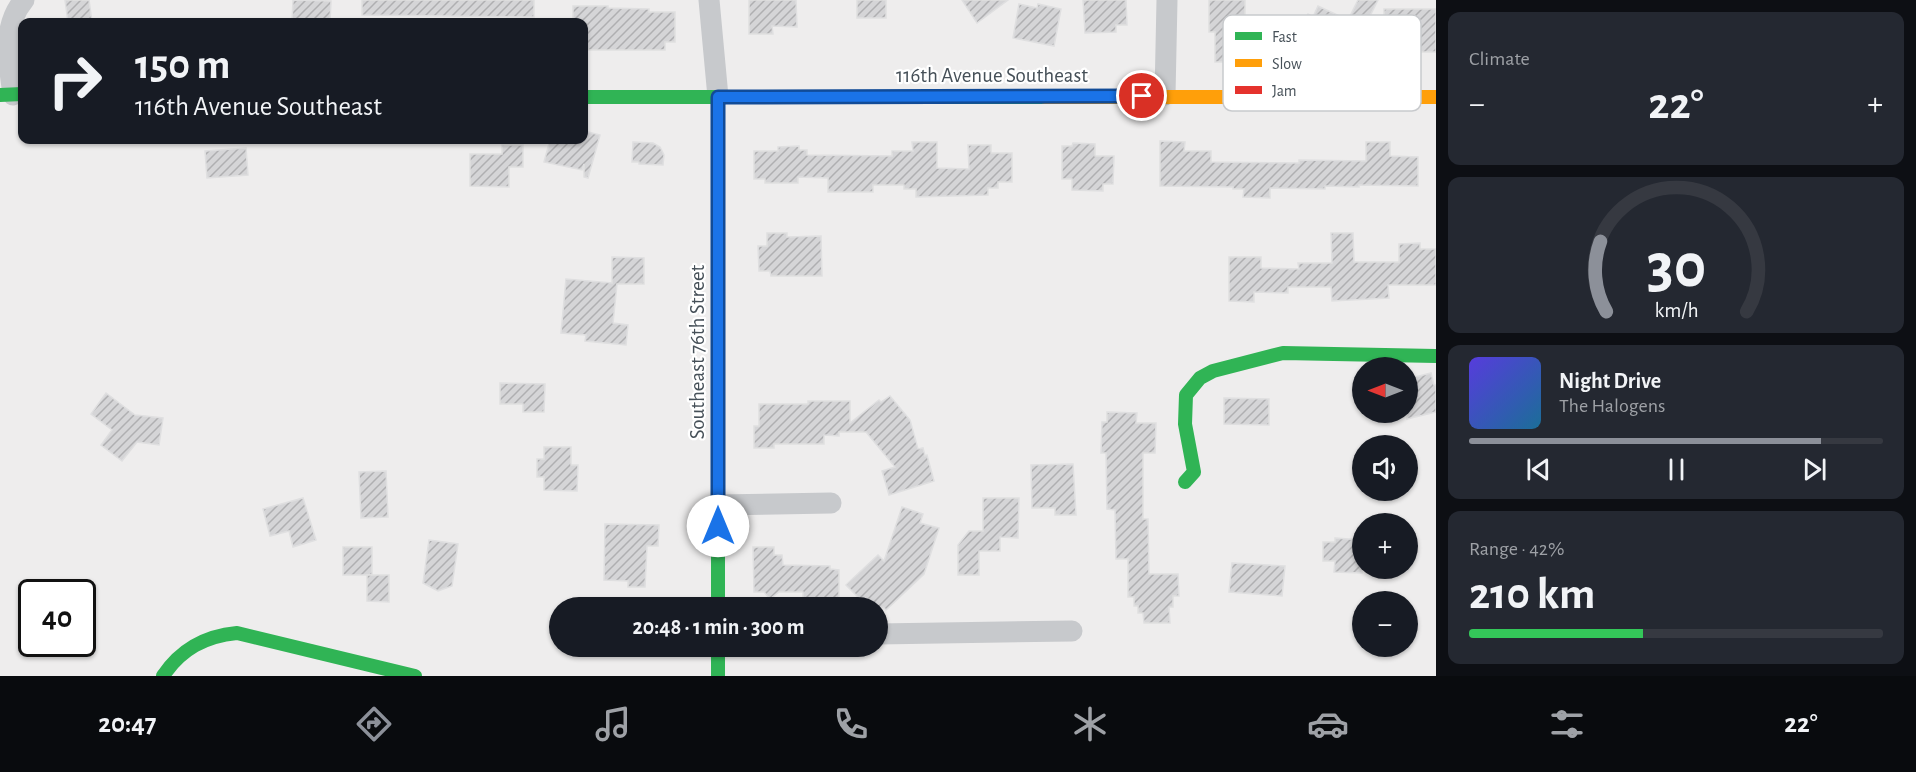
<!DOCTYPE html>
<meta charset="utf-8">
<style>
:root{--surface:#171b24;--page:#242831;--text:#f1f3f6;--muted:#9ea1a6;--line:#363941;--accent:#8c9099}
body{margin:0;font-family:"Alegreya Sans",sans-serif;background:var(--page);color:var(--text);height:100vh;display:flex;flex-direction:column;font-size:22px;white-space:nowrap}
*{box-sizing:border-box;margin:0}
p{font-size:20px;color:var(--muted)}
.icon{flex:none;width:33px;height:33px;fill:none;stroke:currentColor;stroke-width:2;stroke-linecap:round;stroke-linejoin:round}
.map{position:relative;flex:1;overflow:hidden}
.side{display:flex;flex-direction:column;gap:12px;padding:12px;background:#0d0f14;width:480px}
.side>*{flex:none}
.top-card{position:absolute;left:18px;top:18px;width:570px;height:126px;border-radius:12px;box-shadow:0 2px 4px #0004;background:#171b24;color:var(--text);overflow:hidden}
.needle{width:39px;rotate:270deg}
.buttons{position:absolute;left:1352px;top:357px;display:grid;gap:12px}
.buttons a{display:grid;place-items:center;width:66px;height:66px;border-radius:50%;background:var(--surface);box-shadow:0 2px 4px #0004;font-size:30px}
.speed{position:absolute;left:18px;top:579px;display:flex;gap:12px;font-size:30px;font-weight:700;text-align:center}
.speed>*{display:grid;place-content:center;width:78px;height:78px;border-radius:50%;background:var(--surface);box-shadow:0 2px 4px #0004;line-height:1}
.speed .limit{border:3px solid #111;border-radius:9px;background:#fff;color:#111}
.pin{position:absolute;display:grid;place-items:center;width:51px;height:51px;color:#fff;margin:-26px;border:3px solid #fff;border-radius:50%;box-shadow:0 2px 6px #0007}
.me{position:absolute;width:66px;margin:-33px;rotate:0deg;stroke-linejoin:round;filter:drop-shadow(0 0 4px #0008)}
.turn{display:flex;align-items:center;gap:21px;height:126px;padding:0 18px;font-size:27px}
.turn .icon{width:78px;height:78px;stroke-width:2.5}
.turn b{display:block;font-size:42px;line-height:51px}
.big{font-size:45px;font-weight:600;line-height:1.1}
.side .tile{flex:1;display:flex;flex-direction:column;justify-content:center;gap:9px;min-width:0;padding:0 21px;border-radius:12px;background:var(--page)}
.side .dial{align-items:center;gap:0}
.dial svg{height:156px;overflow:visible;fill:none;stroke:var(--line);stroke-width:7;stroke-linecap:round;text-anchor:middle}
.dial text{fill:var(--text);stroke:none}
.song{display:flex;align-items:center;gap:18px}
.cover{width:72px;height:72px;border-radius:9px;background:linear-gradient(135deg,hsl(250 70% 55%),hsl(200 70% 35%))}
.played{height:6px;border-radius:3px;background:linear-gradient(90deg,var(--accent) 85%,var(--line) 85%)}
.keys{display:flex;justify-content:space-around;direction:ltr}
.heat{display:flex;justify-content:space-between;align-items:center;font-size:33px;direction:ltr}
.charge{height:9px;border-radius:4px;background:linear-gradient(90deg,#34c759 42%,var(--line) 0)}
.trip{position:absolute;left:549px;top:597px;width:339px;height:60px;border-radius:30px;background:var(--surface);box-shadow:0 2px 4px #0004;font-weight:600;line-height:60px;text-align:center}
.tab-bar{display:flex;height:96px;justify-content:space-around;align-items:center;background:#090b0e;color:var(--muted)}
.tab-bar .icon{width:42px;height:42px}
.tab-bar .selected{color:var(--accent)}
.tab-bar b{font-size:27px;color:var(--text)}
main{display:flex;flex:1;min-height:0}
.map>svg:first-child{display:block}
</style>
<main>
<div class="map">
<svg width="1436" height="676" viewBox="0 0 1436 676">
<defs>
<pattern id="building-hatch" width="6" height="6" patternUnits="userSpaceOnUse" patternTransform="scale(1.5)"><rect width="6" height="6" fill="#d5d5d7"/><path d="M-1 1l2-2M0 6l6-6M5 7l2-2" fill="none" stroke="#afafb1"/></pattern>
</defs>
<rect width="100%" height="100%" fill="#eeeded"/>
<g fill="url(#building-hatch)" stroke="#dfdfe0" stroke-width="1.5">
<polygon points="65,0 89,0 92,22 68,22"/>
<polygon points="293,0 331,1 330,22 292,22"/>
<polygon points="362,0 534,0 534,17 362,15"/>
<polygon points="749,0 796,0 797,27 772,26 773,34 749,34"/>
<rect x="857" y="0" width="29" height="18"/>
<polygon points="962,0 1008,0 977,23"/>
<polygon points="1083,0 1126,0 1127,25 1116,25 1116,32 1085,33"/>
<polygon points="1209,0 1245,0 1245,17 1251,17 1251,49 1244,49 1244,62 1215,62 1215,32 1209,32"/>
<polygon points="1358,0 1378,0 1350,56 1299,32 1308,14 1313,17 1318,6 1348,20"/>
<polygon points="1019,4 1037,8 1038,4 1061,9 1054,46 1013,38"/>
<polygon points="573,6 608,6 608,8 649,9 649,12 675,12 675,42 665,42 665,50 584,50 584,22 573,22"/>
<polygon points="1384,9 1436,9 1436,52 1389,52 1389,40 1384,40"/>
<polygon points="584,131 600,135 588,178 584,177 584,164 582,170 544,162 550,140 584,140"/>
<polygon points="1160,141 1185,142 1184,151 1211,151 1211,162 1299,163 1299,160 1366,161 1366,142 1390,142 1390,156 1418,157 1418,186 1359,185 1359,187 1325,186 1325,189 1270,188 1270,198 1243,197 1244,189 1233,189 1233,187 1160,186"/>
<polygon points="633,142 653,143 660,147 664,155 663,165 639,164 639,162 632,162"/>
<polygon points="912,142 937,142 937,168 969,169 968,145 991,145 991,153 1012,153 1012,182 998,182 998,188 988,188 988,195 916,197 916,189 904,189 904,185 873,185 873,192 828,192 828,178 798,177 798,183 765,183 765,179 754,179 754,151 778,151 778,147 799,146 799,150 807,150 807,155 892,156 892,151 913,151"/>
<polygon points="1073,143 1095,144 1095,156 1114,156 1113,184 1103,184 1103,191 1072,190 1072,179 1062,179 1062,146 1072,146"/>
<polygon points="502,145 523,145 523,167 509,167 509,187 470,186 470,154 502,154"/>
<polygon points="246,148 248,175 207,178 205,151"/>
<polygon points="767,233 787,233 787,237 821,236 822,276 771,276 770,271 759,271 758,246 767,246"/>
<polygon points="1331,233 1353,233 1354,262 1399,262 1399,244 1420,243 1420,249 1436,249 1436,285 1388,285 1389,298 1332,301 1331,287 1288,287 1288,293 1254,292 1254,302 1229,301 1229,257 1261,257 1261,268 1299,269 1298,263 1332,263"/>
<polygon points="612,257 644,258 644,284 617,284 613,323 628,325 626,345 585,341 586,335 561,333 566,279 612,283"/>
<polygon points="1431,373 1434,385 1436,385 1436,412 1407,419 1407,379"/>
<polygon points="500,383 545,384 544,412 523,412 523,404 500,404"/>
<polygon points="106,393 135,415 163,418 159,445 137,442 122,461 101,445 112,430 91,414"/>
<polygon points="890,396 910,420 918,449 923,448 925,456 927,455 934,481 889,495 882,471 895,467 866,432 839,432 839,436 824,435 824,444 774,444 774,448 754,448 754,426 759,426 759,404 808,404 808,401 850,401 850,423 879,400 881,402"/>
<polygon points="1224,398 1269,399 1269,425 1224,424"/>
<polygon points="1107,412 1137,413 1136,423 1156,423 1155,453 1143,453 1143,519 1148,519 1149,574 1178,574 1179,596 1173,596 1173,607 1169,607 1170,623 1144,623 1143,613 1138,613 1138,606 1134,606 1134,597 1128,597 1128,559 1116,559 1115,510 1107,509 1106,453 1101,453 1102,422 1107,422"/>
<polygon points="544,447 571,447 571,465 578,465 577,491 544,490 544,477 537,477 537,459 544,459"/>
<polygon points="1073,464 1076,515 1055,515 1055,508 1032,508 1031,465"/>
<polygon points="386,471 388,517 361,518 359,472"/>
<polygon points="303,498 316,540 293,547 289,531 270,536 263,509"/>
<polygon points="983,498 1019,498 1018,538 1000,537 1000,551 979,551 979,575 958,575 958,545 969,531 983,531"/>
<polygon points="902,507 923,514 920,523 939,528 924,574 886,610 883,607 869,608 846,585 878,555 884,561"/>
<polygon points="605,524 659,525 658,546 647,546 645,587 628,587 628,581 604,580"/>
<polygon points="1335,538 1362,540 1362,573 1334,572 1335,561 1323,561 1323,542 1335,542"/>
<polygon points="429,540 458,544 452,586 438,591 423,583"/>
<rect x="343" y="547" width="29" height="28"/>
<polygon points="753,547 774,547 774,555 782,555 783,565 830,566 830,569 839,570 839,608 803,608 803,592 779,592 770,599 764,592 754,592"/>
<polygon points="1232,563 1285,566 1282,596 1229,592"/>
<polygon points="367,575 389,575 389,602 367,601"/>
</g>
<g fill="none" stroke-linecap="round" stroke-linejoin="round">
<g stroke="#c7c9cc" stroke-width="21">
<polyline points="709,0 718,97"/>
<path d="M13,95C9,63 1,27 24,0"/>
<polyline points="1165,95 1167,0"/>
<polyline points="718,505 831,503"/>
<polyline points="878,634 1072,631"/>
</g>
<g stroke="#30b455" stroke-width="14">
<polyline points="0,95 22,94"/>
<polyline points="584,97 1045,97"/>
<polyline points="718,203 718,608"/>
<polyline points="1185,482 1194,472 1185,424 1186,395 1200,378 1213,371 1283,353 1436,356"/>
<polyline points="718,646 718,676"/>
<path d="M163,676C181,649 205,636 237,633L415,676"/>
</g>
<polyline stroke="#ff9f0a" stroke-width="14" points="1045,97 1436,97"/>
<polyline stroke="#e5322d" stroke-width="14" points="718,97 718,203"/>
</g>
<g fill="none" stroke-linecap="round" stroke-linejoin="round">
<defs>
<polyline id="route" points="718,526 718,97 1142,96"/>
</defs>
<use href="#route" stroke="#114b97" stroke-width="15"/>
<use href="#route" stroke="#1a73e8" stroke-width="10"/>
</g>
<g text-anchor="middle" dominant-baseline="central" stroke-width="4.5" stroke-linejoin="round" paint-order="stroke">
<g font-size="21" fill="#465058" stroke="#fff">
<text x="992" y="75">116th Avenue Southeast</text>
<text transform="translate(697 352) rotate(-90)">Southeast 76th Street</text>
</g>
</g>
<rect x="1223" y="15" width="198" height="96" rx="9" fill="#fff" stroke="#c8cacd" stroke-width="1.5"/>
<rect x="1235" y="32" width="27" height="8" fill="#30b455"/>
<rect x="1235" y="59" width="27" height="8" fill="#ff9f0a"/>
<rect x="1235" y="86" width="27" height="8" fill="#e5322d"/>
<g font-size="16" fill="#465058">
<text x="1272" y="42">Fast</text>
<text x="1272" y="69">Slow</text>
<text x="1272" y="96">Jam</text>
</g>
</svg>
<div class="buttons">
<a><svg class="needle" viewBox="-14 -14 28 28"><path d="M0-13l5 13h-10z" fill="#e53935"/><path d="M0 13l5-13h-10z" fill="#9ea1a6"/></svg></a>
<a><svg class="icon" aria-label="sound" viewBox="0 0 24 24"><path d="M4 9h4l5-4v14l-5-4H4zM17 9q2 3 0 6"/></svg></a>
<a>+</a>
<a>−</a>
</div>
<div class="speed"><div class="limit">40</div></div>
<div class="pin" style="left:1142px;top:96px;background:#d93025"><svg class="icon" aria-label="arrive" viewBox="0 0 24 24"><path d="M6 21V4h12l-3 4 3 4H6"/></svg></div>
<svg class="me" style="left:718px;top:526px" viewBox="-20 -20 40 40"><circle r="19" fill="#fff"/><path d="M0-13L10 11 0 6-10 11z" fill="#1a73e8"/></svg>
<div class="trip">20:48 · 1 min · 300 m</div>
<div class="top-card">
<div class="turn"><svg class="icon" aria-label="right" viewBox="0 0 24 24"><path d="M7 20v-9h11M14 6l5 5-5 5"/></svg><div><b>150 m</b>116th Avenue Southeast</div></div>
</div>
</div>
<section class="side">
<div class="tile"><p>Climate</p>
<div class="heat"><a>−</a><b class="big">22°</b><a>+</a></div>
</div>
<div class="tile dial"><svg viewBox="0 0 100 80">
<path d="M14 69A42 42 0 1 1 86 69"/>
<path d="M14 69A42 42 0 0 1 11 33" stroke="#8c9099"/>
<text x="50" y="56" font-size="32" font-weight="700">30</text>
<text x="50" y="72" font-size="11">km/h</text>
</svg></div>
<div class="tile">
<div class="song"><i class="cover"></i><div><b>Night Drive</b><p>The Halogens</p></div></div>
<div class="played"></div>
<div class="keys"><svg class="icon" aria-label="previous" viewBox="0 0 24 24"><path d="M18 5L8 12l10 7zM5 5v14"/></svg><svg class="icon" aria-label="pause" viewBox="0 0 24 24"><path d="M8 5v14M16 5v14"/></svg><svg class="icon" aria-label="next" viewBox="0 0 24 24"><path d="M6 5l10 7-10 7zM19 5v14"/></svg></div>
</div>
<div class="tile"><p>Range · 42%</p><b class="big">210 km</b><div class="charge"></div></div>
</section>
</main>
<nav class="tab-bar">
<b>20:47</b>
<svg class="icon selected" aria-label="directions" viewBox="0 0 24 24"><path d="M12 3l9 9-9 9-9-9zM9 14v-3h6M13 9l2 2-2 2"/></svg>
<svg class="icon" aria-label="music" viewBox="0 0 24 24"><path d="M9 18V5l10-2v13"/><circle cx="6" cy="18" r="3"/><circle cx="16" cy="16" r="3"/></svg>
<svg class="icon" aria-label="phone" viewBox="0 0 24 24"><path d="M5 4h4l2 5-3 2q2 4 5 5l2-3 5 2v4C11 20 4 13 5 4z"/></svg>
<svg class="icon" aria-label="climate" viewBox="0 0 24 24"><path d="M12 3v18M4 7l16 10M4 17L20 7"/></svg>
<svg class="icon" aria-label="car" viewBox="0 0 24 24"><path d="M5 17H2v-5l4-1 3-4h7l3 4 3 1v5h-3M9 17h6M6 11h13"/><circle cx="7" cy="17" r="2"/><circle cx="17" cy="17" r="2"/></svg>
<svg class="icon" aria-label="filters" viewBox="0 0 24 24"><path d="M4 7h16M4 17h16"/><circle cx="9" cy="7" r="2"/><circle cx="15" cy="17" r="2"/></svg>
<b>22°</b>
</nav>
